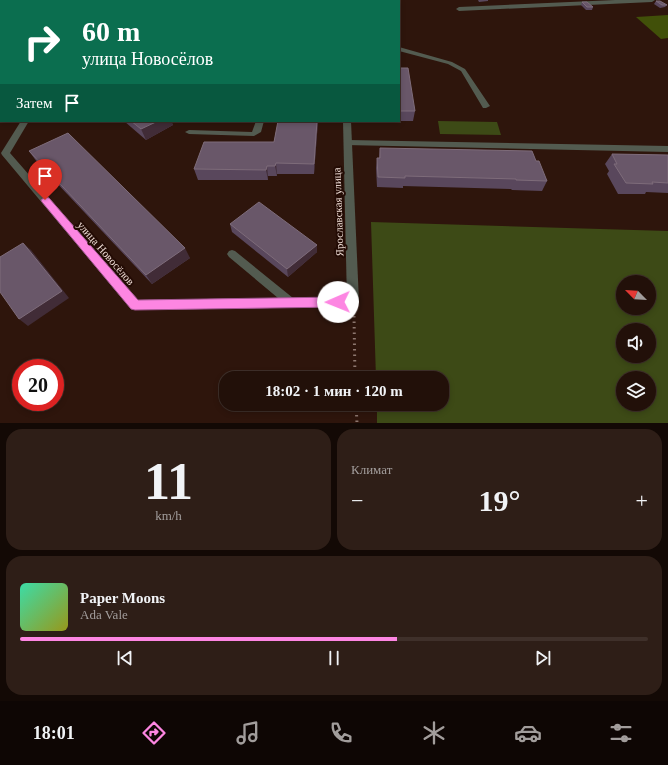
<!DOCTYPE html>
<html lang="ru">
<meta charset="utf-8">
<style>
:root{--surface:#221009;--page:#2e1e17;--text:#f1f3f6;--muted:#a29d9c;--line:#3f302a;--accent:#fd86e2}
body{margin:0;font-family:Georgia,serif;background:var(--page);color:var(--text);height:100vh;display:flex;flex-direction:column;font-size:15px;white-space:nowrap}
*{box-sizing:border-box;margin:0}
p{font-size:13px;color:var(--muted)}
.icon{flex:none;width:22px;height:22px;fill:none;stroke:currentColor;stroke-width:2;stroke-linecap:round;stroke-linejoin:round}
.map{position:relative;height:423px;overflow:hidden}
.details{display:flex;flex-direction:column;gap:6px;padding:6px;background:#130905;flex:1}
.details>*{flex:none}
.hud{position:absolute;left:0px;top:0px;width:400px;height:122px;box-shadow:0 2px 6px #0003,0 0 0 1px var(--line);background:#0b6e4f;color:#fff;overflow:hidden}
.needle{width:26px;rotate:294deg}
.fabs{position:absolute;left:616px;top:275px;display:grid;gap:8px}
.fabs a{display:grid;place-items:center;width:40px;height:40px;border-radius:50%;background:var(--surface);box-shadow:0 2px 6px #0003,0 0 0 1px var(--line);font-size:20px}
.speed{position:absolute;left:12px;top:359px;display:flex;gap:8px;font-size:20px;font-weight:700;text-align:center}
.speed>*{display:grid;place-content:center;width:52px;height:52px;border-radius:50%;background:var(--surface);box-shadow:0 2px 6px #0003,0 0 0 1px var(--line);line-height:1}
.speed .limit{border:6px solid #d22;background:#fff;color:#111}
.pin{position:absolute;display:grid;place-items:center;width:34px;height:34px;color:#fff;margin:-41px -17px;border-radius:50% 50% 50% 0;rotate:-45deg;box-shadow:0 0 4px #0007}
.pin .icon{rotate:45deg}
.me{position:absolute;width:44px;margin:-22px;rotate:269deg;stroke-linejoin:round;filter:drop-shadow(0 0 3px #0008)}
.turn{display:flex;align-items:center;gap:14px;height:84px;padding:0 16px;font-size:18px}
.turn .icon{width:52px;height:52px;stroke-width:2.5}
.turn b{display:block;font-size:28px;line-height:34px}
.then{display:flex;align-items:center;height:38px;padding:0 16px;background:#0003;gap:8px;font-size:15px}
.big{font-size:30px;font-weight:600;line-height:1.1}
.details .card{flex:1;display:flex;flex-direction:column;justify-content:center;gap:6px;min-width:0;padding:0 14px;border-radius:16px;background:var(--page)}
.details .dial{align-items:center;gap:0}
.dial b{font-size:52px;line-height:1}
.song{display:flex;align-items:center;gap:12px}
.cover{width:48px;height:48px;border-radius:6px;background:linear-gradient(135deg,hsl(160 70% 55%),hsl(60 70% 35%))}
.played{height:4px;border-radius:2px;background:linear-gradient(90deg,var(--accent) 60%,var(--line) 60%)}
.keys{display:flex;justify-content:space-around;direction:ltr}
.heat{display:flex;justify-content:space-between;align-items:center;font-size:22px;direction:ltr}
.details .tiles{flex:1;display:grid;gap:6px;grid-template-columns:1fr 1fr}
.card:last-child{grid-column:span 2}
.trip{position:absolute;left:219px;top:371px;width:230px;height:40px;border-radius:16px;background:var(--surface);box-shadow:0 2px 6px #0003,0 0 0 1px var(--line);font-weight:600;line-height:40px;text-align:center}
.tab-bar{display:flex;height:64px;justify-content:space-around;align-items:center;background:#0e0604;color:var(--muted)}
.tab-bar .icon{width:28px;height:28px}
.tab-bar .on{color:var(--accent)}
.tab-bar b{font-size:18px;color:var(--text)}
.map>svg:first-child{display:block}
</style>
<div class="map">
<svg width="668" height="423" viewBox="0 0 668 423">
<rect width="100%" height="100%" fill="#2e150c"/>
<g fill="#3d4a16" fill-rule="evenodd">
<polygon points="438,121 497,122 501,135 440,134"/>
<path d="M371,222L668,231V423H377V404H442V378H376ZM623,282H649V308H623ZM623,330H649V356H623ZM623,378H649V404H623Z"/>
</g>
<polygon fill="#415009" points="668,15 668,38 661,39 636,17"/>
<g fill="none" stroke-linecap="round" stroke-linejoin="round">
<g stroke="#8d776f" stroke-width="3" stroke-dasharray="1.5 4" stroke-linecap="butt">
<polyline points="354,316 355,378"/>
<polyline points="356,404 357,423"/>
</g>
<g fill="#535b50" fill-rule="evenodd">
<rect x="0" y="34" width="1" height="4"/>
<polygon points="399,47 452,62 465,69 490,106 486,108 483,108 461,71 448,64 399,51"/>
<polygon points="256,121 264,121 261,132 254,136 189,134 185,132 189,130 252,132"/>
<polygon points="348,140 668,146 668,152 345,145 344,143"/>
<polygon points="232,250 235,251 293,298 353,297 357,299 358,302 357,305 353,307 135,310 131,308 130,305 131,302 135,300 278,298 229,257 227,254 229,251"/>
</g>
<g fill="#535b50" fill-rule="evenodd">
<polygon points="615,0 655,0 652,2 459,11 456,9 459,7"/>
<polygon points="21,121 29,121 10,153 139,301 141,305 139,309 135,310 131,309 2,155 1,153"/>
<polygon points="343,121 351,121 359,302 357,306 353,307 349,306 347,302"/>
</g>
</g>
<g fill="#59475c">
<polygon points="478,0 488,0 488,1 479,2"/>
<polygon points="656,1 667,5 665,7 660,8 654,4"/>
<polygon points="582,2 593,7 592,10 586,10 581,5"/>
<polygon points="399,68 415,111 413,121 395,121 399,121"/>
<polygon points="124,121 171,121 173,125 146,140"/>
<polygon points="278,121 318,121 314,174 277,174 277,176 268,176 268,180 198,180 194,169 274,142"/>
<polygon points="380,148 536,161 547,181 542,191 512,190 511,189 403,186 403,188 377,187 376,168 377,158 379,158"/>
<polygon points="29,151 190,258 152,284 37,162"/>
<polygon points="612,154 668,155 668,193 646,192 645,194 618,194 607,174 609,171 605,164"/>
<polygon points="230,224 317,245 317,252 288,277 232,232"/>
</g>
<g fill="#412c37">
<polygon points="158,121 171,121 173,125 146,140 141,129"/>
<polygon points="317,121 318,121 314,174 314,164"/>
<polygon points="276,163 277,174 277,176 275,166"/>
<polygon points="267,166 268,176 268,180 266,170"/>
<polygon points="23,243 31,250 69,298 28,326 19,319"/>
<polygon points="317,245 317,252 288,277 287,269"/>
<polygon points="185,248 190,258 152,284 146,275"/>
</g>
<g fill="#695769" stroke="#7e6c7a">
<polygon points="656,1 660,1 667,5 662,5"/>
<polygon points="582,2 587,2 593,7 587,7"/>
<polygon points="399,68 408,68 415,111 399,111"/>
<polygon points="131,121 158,121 141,129"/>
<polygon points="278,121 317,121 314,164 276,163 275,166 267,166 266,170 194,169 204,142 274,142"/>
<polygon points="68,133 185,248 146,275 29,151"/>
<polygon points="380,148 532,151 536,161 539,161 547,181 516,180 516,179 405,176 405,178 378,177 377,158 380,158"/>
<polygon points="612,154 668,155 668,183 652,182 653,184 626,183 614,164 617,164"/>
<polygon points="259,202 317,245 287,269 230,224"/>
<polygon points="23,243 62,291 19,319 0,292 0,257"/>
</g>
<polygon fill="#fd86e2" stroke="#a45793" points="45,197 49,198 138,300 338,297 342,299 343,302 342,305 338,307 135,310 131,309 42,202 41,200"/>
<g text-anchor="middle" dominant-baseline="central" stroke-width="4" stroke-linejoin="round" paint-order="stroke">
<g font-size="11" fill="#efddd6" stroke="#230b04">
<text transform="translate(338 212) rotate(-92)">Ярославская улица</text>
<text transform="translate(106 253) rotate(49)">улица Новосёлов</text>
</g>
</g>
</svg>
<div class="fabs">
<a><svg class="needle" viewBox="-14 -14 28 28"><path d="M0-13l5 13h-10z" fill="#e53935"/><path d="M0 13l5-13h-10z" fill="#a29d9c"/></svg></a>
<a><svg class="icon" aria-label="sound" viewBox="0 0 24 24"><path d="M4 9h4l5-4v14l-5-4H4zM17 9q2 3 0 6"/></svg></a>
<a><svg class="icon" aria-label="layers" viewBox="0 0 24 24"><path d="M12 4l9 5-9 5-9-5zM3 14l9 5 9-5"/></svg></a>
</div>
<div class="speed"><div class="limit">20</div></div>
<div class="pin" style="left:45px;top:200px;background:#d93025"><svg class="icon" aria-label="arrive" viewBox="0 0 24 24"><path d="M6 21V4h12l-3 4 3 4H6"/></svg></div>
<svg class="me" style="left:338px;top:302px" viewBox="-20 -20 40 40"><circle r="19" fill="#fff"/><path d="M0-13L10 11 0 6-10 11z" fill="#fd86e2"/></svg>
<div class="trip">18:02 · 1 мин · 120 m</div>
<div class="hud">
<div class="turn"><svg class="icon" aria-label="right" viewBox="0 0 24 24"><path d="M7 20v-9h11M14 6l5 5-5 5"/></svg><div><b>60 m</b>улица Новосёлов</div></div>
<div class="then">Затем<svg class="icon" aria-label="arrive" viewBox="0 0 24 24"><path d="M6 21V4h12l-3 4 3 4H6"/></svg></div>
</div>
</div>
<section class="details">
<div class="tiles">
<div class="card dial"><b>11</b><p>km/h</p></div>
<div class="card"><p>Климат</p>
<div class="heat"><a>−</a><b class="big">19°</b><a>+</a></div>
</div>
<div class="card">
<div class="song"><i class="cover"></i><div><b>Paper Moons</b><p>Ada Vale</p></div></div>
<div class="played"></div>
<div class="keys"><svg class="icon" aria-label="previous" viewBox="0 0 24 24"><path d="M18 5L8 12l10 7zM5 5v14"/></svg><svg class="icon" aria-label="pause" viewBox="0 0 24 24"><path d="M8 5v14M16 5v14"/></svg><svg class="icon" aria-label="next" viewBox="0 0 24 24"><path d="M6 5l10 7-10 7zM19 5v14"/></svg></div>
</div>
</div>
</section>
<nav class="tab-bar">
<b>18:01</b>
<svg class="icon on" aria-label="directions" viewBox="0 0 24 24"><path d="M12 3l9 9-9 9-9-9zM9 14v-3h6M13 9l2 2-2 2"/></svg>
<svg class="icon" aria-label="music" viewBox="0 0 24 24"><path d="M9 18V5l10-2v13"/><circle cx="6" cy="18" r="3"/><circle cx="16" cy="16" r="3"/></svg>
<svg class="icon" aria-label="phone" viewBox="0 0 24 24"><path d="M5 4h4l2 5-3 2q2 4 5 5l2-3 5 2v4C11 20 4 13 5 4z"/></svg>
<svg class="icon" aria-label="climate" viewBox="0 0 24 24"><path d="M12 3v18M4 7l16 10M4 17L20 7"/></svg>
<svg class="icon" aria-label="car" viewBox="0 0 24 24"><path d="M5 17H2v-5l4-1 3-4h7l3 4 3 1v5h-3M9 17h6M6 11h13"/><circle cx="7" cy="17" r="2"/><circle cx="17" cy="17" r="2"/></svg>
<svg class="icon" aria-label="filters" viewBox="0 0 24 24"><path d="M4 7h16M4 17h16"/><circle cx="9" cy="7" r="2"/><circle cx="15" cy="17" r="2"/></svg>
</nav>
